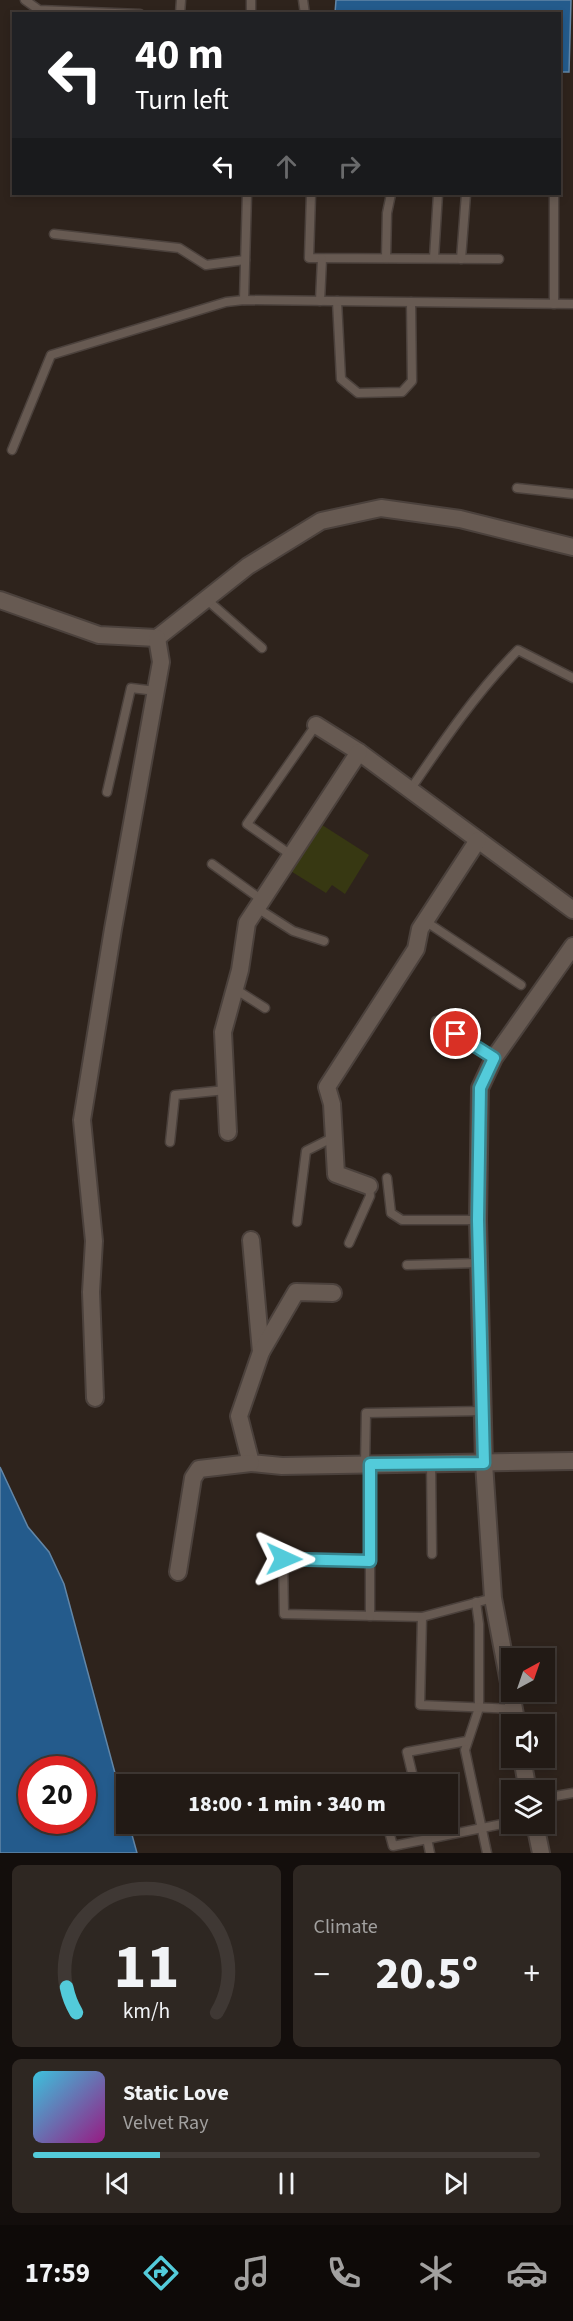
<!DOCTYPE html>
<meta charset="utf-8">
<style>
:root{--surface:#221a15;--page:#2e2722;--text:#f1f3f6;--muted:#a2a1a0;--line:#3f3834;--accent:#53cbda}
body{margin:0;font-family:"Source Sans 3",sans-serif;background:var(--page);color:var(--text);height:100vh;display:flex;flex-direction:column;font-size:22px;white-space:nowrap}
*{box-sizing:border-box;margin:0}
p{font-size:20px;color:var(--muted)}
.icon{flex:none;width:33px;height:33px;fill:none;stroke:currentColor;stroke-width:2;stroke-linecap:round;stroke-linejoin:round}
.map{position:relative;height:1853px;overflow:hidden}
.panel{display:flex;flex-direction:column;gap:12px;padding:12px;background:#130e0c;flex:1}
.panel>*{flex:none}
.guide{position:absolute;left:12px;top:12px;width:549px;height:183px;border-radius:0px;box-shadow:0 3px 9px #0003,0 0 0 2px var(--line);background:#202124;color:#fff;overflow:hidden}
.needle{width:39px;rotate:40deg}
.controls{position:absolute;left:501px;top:1648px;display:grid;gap:12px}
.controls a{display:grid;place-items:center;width:54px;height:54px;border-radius:0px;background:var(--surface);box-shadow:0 3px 9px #0003,0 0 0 2px var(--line);font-size:30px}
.speed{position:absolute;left:18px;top:1756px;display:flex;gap:12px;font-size:30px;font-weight:700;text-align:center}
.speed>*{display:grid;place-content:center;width:78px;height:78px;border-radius:50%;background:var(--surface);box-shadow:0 3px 9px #0003,0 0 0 2px var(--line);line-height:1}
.speed .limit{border:9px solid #d22;background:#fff;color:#111}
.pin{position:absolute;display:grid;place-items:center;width:51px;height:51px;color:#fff;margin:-26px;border:3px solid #fff;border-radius:50%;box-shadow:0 2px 6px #0007}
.me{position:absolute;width:66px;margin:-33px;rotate:91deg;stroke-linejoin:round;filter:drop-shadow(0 0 4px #0008)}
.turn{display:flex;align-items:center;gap:21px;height:126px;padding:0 24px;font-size:27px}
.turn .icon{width:78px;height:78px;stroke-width:2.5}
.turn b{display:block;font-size:42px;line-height:51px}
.lanes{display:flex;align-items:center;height:57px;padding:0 24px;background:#0003;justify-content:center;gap:30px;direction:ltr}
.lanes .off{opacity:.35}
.big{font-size:45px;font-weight:800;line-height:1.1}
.panel .widget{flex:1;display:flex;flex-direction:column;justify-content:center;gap:9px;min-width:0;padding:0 21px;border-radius:9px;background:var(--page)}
.panel .dial{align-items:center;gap:0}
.dial svg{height:156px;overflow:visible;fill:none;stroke:var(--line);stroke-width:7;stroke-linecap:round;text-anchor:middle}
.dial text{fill:var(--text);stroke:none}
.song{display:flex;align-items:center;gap:18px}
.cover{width:72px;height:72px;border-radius:9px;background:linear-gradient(135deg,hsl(190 70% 55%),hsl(310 70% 35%))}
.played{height:6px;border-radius:3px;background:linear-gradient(90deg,var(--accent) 25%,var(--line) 25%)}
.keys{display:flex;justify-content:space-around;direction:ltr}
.heat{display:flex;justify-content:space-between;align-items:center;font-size:33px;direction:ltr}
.panel .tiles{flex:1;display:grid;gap:12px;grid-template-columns:1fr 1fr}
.widget:last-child{grid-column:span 2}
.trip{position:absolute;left:116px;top:1774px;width:342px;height:60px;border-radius:0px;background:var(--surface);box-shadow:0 3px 9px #0003,0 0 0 2px var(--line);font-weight:800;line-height:60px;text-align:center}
.tab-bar{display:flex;height:96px;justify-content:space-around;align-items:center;background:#0e0a08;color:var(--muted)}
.tab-bar .icon{width:42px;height:42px}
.tab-bar .on{color:var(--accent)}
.tab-bar b{font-size:27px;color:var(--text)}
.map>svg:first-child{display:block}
</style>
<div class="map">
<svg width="573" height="1853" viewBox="0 0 573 1853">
<rect width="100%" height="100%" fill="#2e231c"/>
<polygon fill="#373812" points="319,823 369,855 345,894 332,885 326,893 289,870"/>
<g fill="#245b8c" stroke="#6286a7" stroke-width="1.5" fill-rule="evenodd">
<polygon points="336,0 571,0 569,72 560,72 560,14 335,13"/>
<path d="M0,1467L28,1527L49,1552L64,1584L126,1814V1824H129L137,1853H0ZM32,1770H82V1821H32Z"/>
</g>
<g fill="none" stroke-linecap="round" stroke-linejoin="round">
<defs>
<g id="lane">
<polyline points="25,0 39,10 140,14"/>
<polyline points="303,0 305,14"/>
<polyline points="180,14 181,0"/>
<polyline points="251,14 251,0"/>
<polyline points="311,194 309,258 499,259"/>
<polyline points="54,234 179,248 206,265 245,260"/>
<polyline points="386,258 387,213 391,194"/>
<polyline points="434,258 438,194"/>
<polyline points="461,259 466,194"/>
<polyline points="244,300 247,194"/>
<polyline points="320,301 322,259"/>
<polyline points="337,301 341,379 358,393 402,392 412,381 411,302"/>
<polyline points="554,304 554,194"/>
<polyline points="12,450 51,355 226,302 244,300 573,304"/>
<polyline points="517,488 573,494"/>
<polyline points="206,599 262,648"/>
<path d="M410,790C444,740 476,693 518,650L573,678"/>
<polyline points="107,792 131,688 156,691"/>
<polyline points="291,855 247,824 316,725"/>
<polyline points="212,864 262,900"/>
<polyline points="257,908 293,931 324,941"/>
<polyline points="425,921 521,985"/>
<polyline points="235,989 265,1008"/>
<polyline points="436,1021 494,1058"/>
<polyline points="170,1142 175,1095 226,1090"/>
<polyline points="387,1178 391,1213 402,1220 478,1220"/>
<polyline points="297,1222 306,1151 334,1137"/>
<polyline points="349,1243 370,1196 369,1186"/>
<polyline points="407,1265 479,1263"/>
<polyline points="431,1463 432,1554"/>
<polyline points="365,1464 366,1413 482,1411"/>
<polyline points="370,1561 283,1559 284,1614 422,1617 493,1598"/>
<polyline points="476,1602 479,1624 479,1708 465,1750 487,1853"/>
<polyline points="370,1616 370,1464"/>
<polyline points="422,1617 420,1705 514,1709"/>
<polyline points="415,1785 407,1752 467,1741"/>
<polyline points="544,1798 573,1793"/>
<polyline points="387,1824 393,1846 512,1822"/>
<polyline points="424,1824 430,1853"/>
</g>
<g id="street">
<polyline points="0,600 99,635 157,638 248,566 321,521 381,508 460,519 573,547"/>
<polyline points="316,725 359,752 573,910"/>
<polyline points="228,1132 223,1032 240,970 247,923 359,752"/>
<polyline points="369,1186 336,1174 332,1104 327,1087 416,949 420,929 478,840"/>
<polyline points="251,1240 261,1352"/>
<polyline points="333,1293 296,1292 261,1352 239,1416 251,1463 282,1466 573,1461"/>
<polyline points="95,1398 91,1292 94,1241 82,1120 113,929 161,662 157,638"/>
<polyline points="178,1572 193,1478 199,1469 251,1463"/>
<polyline points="517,1725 493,1598 484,1463 478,1220 480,1088 494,1058 573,946"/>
<polyline points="522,1758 528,1791"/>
<polyline points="535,1824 541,1853"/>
</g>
</defs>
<use href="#lane" stroke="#4b413c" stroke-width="11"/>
<use href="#street" stroke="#4b413c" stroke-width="20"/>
<use href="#lane" stroke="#675a52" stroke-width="8"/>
<use href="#street" stroke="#675a52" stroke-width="16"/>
</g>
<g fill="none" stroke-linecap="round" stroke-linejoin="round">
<defs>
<polyline id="route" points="284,1559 370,1561 370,1464 484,1463 478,1220 480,1088 494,1058 456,1034"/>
</defs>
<use href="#route" stroke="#36848e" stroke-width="15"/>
<use href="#route" stroke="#53cbda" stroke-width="10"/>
</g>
</svg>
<div class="controls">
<a><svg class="needle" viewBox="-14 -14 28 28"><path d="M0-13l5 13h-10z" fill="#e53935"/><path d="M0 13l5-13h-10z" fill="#a2a1a0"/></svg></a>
<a><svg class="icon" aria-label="sound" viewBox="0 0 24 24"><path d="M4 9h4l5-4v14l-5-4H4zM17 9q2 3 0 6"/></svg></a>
<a><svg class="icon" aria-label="layers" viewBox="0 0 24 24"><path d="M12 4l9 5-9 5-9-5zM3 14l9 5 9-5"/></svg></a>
</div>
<div class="speed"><div class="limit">20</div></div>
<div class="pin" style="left:456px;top:1034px;background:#d93025"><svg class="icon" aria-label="arrive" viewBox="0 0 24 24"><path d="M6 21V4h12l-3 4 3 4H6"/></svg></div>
<svg class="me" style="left:284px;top:1559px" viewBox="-20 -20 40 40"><path d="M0-17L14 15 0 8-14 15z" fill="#53cbda" stroke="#fff" stroke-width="4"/></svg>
<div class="trip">18:00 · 1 min · 340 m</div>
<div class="guide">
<div class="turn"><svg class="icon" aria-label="left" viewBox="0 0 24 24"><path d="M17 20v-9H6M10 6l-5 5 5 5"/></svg><div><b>40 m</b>Turn left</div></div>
<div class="lanes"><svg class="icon" aria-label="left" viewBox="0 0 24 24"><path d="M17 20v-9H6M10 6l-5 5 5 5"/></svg><svg class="icon off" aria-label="ahead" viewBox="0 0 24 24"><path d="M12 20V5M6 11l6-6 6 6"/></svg><svg class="icon off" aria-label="right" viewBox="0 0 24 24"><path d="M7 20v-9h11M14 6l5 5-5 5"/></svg></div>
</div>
</div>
<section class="panel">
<div class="tiles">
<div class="widget dial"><svg viewBox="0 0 100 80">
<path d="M14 69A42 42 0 1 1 86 69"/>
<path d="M14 69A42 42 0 0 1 9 56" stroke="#53cbda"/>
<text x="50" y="56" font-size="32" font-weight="700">11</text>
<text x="50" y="72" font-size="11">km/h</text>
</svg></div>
<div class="widget"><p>Climate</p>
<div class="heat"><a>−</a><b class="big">20.5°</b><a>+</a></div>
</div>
<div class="widget">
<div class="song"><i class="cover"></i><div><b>Static Love</b><p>Velvet Ray</p></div></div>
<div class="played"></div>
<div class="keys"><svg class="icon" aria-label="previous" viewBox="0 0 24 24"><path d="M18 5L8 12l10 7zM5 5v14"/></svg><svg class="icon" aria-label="pause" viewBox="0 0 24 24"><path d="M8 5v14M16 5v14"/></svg><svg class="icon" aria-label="next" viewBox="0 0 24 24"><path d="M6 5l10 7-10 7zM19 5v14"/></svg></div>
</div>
</div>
</section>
<nav class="tab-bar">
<b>17:59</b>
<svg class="icon on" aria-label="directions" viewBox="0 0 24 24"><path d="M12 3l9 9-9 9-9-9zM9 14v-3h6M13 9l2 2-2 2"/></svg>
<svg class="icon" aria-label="music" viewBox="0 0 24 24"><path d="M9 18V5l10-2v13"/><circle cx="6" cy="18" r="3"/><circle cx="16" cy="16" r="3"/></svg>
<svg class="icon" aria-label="phone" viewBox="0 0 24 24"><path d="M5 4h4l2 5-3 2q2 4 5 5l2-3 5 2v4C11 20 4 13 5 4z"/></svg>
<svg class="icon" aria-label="climate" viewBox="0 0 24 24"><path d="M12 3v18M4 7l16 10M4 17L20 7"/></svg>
<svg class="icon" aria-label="car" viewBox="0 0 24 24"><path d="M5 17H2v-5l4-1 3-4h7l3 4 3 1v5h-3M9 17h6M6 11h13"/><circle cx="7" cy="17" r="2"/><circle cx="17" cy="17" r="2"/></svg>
</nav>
